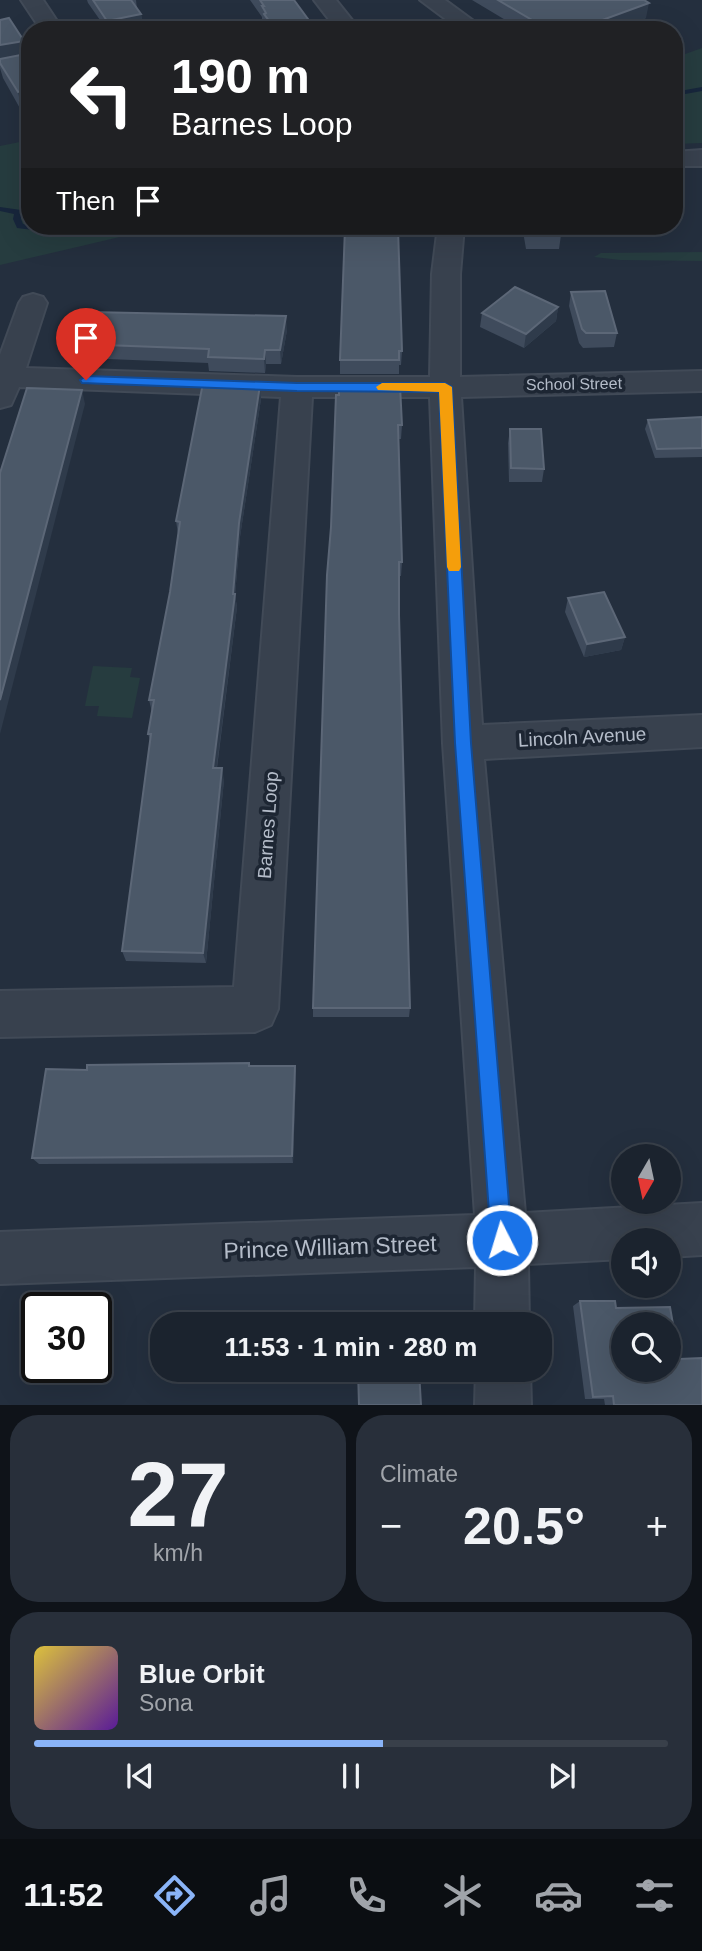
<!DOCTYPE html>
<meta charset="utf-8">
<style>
:root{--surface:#1b232e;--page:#282f3a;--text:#f1f3f6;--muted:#a0a4aa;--line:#39404a;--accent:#8ab4f8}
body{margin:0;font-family:Arial,sans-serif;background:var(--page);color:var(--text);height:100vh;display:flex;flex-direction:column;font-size:26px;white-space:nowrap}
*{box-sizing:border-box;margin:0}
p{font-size:23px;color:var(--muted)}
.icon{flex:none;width:38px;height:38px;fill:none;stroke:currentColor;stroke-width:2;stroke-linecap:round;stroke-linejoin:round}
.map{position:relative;height:1405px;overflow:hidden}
.drawer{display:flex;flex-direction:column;gap:10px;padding:10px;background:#0f1319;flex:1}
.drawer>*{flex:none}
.hud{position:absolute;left:21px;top:21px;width:662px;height:214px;border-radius:28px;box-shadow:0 7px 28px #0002,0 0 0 2px var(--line);background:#202124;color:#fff;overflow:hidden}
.needle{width:46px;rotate:189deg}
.fabs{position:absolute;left:611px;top:1144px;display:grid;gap:14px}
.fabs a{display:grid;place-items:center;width:70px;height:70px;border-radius:50%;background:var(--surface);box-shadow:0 7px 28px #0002,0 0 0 2px var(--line);font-size:35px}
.speed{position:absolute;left:21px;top:1292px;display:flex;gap:14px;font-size:35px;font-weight:700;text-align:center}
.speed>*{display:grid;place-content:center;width:91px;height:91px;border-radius:50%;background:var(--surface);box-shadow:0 7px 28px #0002,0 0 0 2px var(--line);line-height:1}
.speed .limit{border:4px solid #111;border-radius:10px;background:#fff;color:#111}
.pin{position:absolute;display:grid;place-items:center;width:60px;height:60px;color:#fff;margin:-72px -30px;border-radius:50% 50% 50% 0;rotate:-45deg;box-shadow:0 0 7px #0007}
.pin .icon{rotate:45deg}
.me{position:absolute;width:77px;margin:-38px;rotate:355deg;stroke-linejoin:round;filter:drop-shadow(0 0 5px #0008)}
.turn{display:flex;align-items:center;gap:24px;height:147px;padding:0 35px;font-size:32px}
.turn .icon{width:91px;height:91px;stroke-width:2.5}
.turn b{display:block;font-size:49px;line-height:60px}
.then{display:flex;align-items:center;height:66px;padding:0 35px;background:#0003;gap:14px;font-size:26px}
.big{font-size:52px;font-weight:800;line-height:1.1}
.drawer .tile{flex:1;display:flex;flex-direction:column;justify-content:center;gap:10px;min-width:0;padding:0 24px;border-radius:28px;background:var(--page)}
.drawer .dial{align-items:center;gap:0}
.dial b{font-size:91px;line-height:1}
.song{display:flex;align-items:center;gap:21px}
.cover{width:84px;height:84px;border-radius:10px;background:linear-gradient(135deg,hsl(50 70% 55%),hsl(270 70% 35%))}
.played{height:7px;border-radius:4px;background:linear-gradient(90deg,var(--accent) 55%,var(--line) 55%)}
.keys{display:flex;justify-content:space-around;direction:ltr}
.heat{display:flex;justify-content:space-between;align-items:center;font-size:38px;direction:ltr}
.drawer .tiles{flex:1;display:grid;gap:10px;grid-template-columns:1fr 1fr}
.tile:last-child{grid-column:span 2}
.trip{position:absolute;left:150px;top:1312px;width:402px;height:70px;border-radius:28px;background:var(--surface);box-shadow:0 7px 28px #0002,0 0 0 2px var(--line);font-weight:800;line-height:70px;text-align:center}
.dock{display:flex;height:112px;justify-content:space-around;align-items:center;background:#0b0e12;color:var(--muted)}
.dock .icon{width:49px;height:49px}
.dock .active{color:var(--accent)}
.dock b{font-size:32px;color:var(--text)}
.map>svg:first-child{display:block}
</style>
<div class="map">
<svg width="702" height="1405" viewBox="0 0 702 1405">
<rect width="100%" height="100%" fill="#242f3e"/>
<g fill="#263c3f">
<polygon points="702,48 702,143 674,144 674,58"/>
<polygon points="30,140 30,226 167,226 0,265 0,146"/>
<polygon points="702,252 702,261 620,260 594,257 601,253"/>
<polygon points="93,666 132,668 130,677 140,678 132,718 97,716 99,706 85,706"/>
</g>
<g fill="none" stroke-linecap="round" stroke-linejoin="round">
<g fill="#17263c" fill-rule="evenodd">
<polygon points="702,87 702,91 674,96 674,92"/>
<polygon points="0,207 21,210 21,219 23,224 42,226 33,230 17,228 13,219 14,214 0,211"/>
<path d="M101,226C108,226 113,229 119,229C130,229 140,226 151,226L116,234Z"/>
</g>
<defs>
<g id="minor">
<polygon points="21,0 43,0 63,30 41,30"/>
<polygon points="314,0 336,0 360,30 337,30"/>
<polygon points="420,0 445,0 486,30 460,30"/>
<polygon points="702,150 702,166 674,166 674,152"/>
<polygon points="438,226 464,226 460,274 460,377 702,371 702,391 461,397 482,725 702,715 702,747 484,759 525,1213 702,1203 702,1255 668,1257 668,1241 623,1241 623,1259 528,1264 529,1325 475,1325 476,1267 0,1284 0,1232 475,1215 443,743 430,397 312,397 278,1009 271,1025 255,1032 0,1037 0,991 234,987 281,397 19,387 11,405 0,408 0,355 19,303 23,297 33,294 43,297 47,303 26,368 297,377 430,377 432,274"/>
<polygon points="476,1370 530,1370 531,1405 475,1405"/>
</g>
</defs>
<use href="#minor" stroke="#414a57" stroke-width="4"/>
<use href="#minor" fill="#38414e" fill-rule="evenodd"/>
</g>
<g fill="#3f4b5c">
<polygon points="87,0 136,0 137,9 141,14 143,27 131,30 107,30 88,3"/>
<polygon points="250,0 294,0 316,30 266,30 265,25 262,21 262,17"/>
<polygon points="472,0 644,0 646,18 613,30 522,30"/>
<polygon points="0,20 26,53 30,47 30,110 22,112 3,78 0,68"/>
<polygon points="522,226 560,226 561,235 559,249 526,249"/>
<polygon points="571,292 617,333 614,347 583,348 579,343 569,306"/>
<polygon points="558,307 556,321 524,348 480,327 482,313"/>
<polygon points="287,330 281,364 266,364 265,373 209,371 208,363 82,358 79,344"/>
<polygon points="402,351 401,365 399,365 399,374 340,374 340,360"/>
<polygon points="260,385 261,399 240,537 235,595 237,607 217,768 224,780 206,963 126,961 122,951 150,740 148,734 152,712 149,700 170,592 178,534 176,521"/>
<polygon points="336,395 402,425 401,439 399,439 402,562 401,576 399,576 399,615 410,1008 409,1017 313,1017 313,1008"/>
<polygon points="702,417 702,457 655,458 645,429 648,420"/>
<polygon points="510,429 544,469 542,482 509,482 508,443"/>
<polygon points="568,598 625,637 621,650 584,657 565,612"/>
<polygon points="250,1066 295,1066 296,1074 293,1163 39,1164 32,1158 87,1070"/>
<polygon points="580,1301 616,1308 679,1359 702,1405 605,1405 604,1399 585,1399 573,1306"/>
</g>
<g fill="#2f3b4b">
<polygon points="649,3 646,18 613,30 575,30"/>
<polygon points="141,14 143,27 131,30 109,30 107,21"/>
<polygon points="24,41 27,54 0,59 0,45"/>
<polygon points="30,90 30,110 22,112 18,92"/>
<polygon points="558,307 556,321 524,348 526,334"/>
<polygon points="286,316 287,330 281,364 280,350"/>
<polygon points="265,350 266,364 265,373 264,359"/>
<polygon points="260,385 261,399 240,537 235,595 237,607 215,780 213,768 233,594 239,523"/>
<polygon points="82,390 85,404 0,734 0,700"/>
<polygon points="625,637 621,650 584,657 587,644"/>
<polygon points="222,768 224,780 206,963 203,953"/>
<polygon points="295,1066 296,1074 293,1163 292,1156"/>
</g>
<g fill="#4b5868" stroke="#5c6777" stroke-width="2" fill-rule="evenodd">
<polygon points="93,0 131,0 141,14 107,21"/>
<polygon points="260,0 294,0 316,30 276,30 264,14 266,13 262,6 264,6"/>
<polygon points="498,0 644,0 649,3 575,30 549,30"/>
<polygon points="9,18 24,41 0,45 0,20"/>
<polygon points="28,45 30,47 30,90 18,92 0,63 0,59 26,54"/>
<polygon points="526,226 560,226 561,235 528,235"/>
<polygon points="345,228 398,228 402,351 399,351 399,360 340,360"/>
<polygon points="515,287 558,307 526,334 482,313"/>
<polygon points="605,291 617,333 586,333 582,329 571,292"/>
<polygon points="89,312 286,316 280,350 265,350 264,359 208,357 209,349 79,344"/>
<polygon points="203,383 260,385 239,523 233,594 235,594 213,768 222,768 203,953 122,951 151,734 148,734 154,700 149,700 170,592 180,522 176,521"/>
<polygon points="339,386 400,386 402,425 398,425 402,562 399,562 399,615 410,1008 313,1008 327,575 331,527 336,395 339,395"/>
<polygon points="27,388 82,390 0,700 0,473"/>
<polygon points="702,417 702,448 657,449 648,420"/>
<polygon points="510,429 541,429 544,469 511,468"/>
<polygon points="604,592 625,637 587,644 568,598"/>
<polygon points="249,1063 249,1066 295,1066 292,1156 32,1158 46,1069 87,1070 87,1065"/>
<path d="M580,1301H615L616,1308L670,1307L679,1359L702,1358V1405H614L613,1396L593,1397ZM623,1325H668V1370H623Z"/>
<polygon points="358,1370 419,1370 421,1405 359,1405"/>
</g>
<polygon fill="#1a73e8" stroke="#114b97" stroke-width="2" points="86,376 297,383 445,383 452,387 471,743 512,1240 509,1248 502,1251 494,1248 491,1240 455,743 439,392 297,391 82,383 80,380"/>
<polygon fill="#f59e0b" points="382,383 445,383 452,387 461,567 459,571 449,571 447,567 439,392 378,390 376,387"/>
<g text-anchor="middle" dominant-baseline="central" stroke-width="7" stroke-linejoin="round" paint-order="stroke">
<g font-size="16" fill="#b4bcc9" stroke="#1d2633">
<text transform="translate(574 384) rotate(-1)">School Street</text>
</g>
<g font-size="19" fill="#b4bcc9" stroke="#1d2633">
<text transform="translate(582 737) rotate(-3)">Lincoln Avenue</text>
<text transform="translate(268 825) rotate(-86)">Barnes Loop</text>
</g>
<g font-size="23" fill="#b4bcc9" stroke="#1d2633">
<text transform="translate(330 1247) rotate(-2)">Prince William Street</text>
</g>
</g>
</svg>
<div class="fabs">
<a><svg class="needle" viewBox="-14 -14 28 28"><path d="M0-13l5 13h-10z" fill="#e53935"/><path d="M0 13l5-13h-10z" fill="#a0a4aa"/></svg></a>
<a><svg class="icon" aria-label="sound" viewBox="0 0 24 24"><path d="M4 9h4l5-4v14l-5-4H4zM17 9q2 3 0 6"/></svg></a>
<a><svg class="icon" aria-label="search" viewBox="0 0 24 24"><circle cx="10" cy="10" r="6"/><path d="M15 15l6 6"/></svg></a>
</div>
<div class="speed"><div class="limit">30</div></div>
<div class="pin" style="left:86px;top:380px;background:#d93025"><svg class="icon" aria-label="arrive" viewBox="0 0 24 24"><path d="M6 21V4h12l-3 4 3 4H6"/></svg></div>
<svg class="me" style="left:502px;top:1240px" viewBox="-20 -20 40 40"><circle r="17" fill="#1a73e8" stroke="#fff" stroke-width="3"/><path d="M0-11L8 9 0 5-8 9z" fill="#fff"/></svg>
<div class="trip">11:53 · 1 min · 280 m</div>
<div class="hud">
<div class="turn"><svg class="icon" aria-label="left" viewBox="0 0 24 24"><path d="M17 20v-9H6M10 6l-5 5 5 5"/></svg><div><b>190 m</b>Barnes Loop</div></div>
<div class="then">Then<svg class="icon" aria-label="arrive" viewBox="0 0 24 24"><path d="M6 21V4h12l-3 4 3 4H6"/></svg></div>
</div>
</div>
<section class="drawer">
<div class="tiles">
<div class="tile dial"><b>27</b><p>km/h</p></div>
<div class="tile"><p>Climate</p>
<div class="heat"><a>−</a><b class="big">20.5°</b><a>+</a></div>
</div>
<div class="tile">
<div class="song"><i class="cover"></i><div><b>Blue Orbit</b><p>Sona</p></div></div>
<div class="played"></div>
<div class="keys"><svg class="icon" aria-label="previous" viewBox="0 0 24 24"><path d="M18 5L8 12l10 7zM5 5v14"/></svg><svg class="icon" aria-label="pause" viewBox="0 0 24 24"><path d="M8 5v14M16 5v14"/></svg><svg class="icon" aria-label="next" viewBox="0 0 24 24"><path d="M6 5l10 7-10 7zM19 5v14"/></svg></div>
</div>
</div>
</section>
<nav class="dock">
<b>11:52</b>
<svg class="icon active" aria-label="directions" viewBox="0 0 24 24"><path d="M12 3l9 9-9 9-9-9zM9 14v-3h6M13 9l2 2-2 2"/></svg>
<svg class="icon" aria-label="music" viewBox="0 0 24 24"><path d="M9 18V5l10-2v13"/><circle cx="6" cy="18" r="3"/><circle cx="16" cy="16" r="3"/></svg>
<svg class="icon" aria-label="phone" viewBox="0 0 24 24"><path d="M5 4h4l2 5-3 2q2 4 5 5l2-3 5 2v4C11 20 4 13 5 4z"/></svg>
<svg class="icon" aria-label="climate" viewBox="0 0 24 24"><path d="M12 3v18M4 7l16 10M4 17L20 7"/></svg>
<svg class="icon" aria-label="car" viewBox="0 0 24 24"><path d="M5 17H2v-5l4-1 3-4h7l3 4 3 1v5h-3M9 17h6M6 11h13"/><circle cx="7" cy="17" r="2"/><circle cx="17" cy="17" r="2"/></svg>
<svg class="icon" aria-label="filters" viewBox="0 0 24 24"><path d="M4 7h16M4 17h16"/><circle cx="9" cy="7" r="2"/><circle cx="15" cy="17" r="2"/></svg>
</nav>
